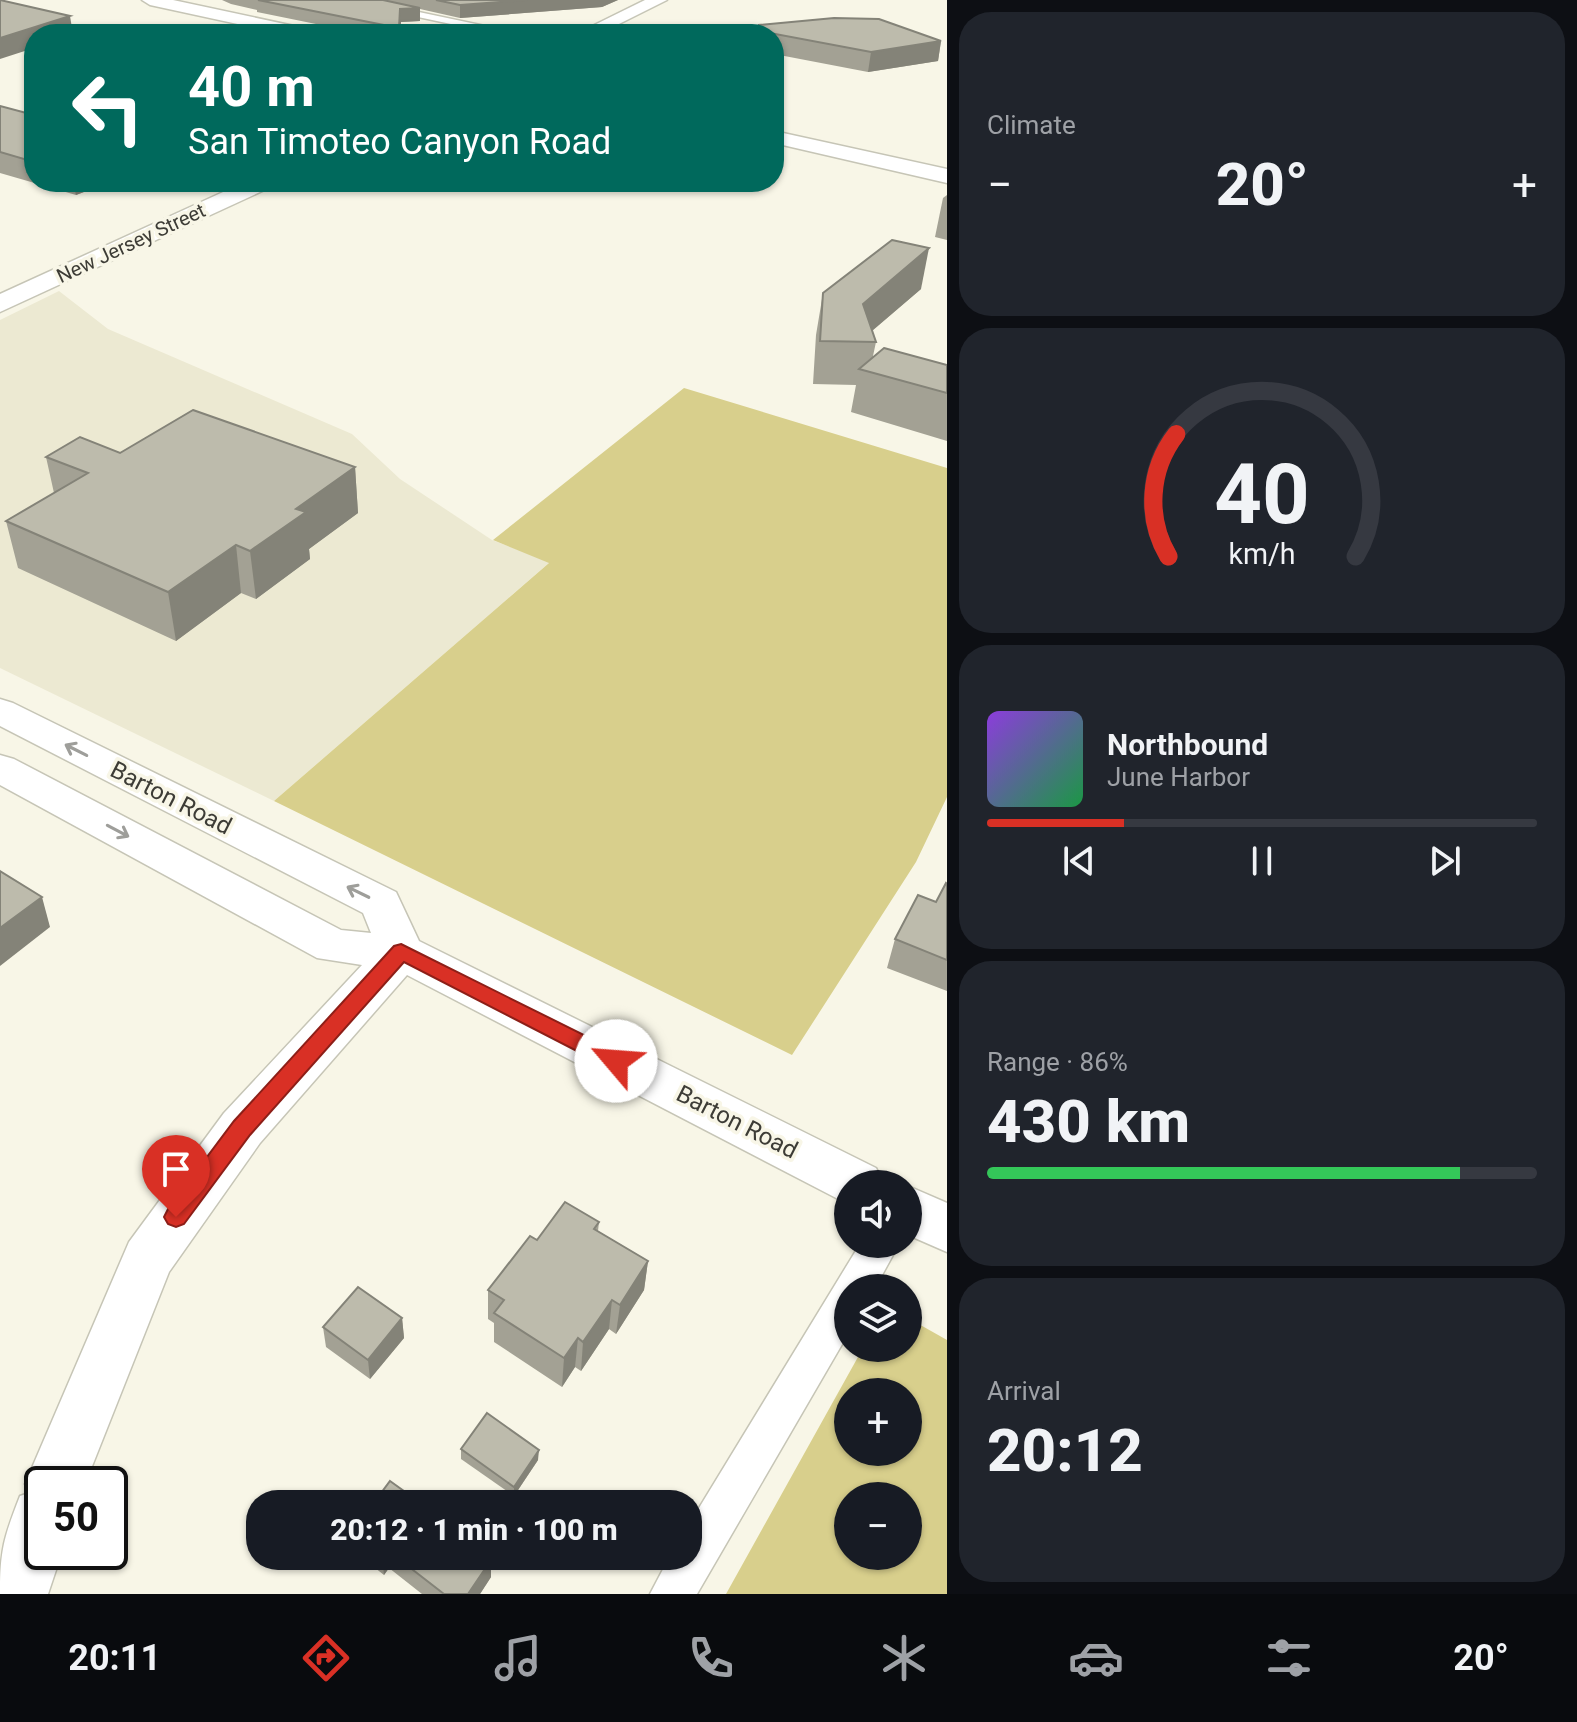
<!DOCTYPE html>
<meta charset="utf-8">
<style>
:root{--surface:#171b24;--page:#20242c;--text:#f1f3f6;--muted:#9ea1a6;--line:#363941;--accent:#d93025}
body{margin:0;font-family:Roboto,sans-serif;background:var(--page);color:var(--text);height:100vh;display:flex;flex-direction:column;font-size:30px;white-space:nowrap}
*{box-sizing:border-box;margin:0}
p{font-size:26px;color:var(--muted)}
.icon{flex:none;width:44px;height:44px;fill:none;stroke:currentColor;stroke-width:2;stroke-linecap:round;stroke-linejoin:round}
.map{position:relative;flex:1;overflow:hidden}
.sheet{display:flex;flex-direction:column;gap:12px;padding:12px;background:#0d0f14;width:630px}
.sheet>*{flex:none}
.banner{position:absolute;left:24px;top:24px;width:760px;height:168px;border-radius:32px;box-shadow:0 2px 6px #0004;background:#00695c;color:#fff;overflow:hidden}
.tools{position:absolute;left:834px;top:1170px;display:grid;gap:16px}
.tools a{display:grid;place-items:center;width:88px;height:88px;border-radius:50%;background:var(--surface);box-shadow:0 2px 6px #0004;font-size:40px}
.speed{position:absolute;left:24px;top:1466px;display:flex;gap:16px;font-size:40px;font-weight:700;text-align:center}
.speed>*{display:grid;place-content:center;width:104px;height:104px;border-radius:50%;background:var(--surface);box-shadow:0 2px 6px #0004;line-height:1}
.speed .limit{border:4px solid #111;border-radius:12px;background:#fff;color:#111}
.pin{position:absolute;display:grid;place-items:center;width:68px;height:68px;color:#fff;margin:-82px -34px;border-radius:50% 50% 50% 0;rotate:-45deg;box-shadow:0 0 8px #0007}
.pin .icon{rotate:45deg}
.me{position:absolute;width:88px;margin:-44px;rotate:297deg;stroke-linejoin:round;filter:drop-shadow(0 0 6px #0008)}
.turn{display:flex;align-items:center;gap:28px;height:168px;padding:0 32px;font-size:36px}
.turn .icon{width:104px;height:104px;stroke-width:2.5}
.turn b{display:block;font-size:56px;line-height:68px}
.big{font-size:60px;font-weight:800;line-height:1.1}
.sheet .card{flex:1;display:flex;flex-direction:column;justify-content:center;gap:12px;min-width:0;padding:0 28px;border-radius:32px;background:var(--page)}
.sheet .dial{align-items:center;gap:0}
.dial svg{height:208px;overflow:visible;fill:none;stroke:var(--line);stroke-width:7;stroke-linecap:round;text-anchor:middle}
.dial text{fill:var(--text);stroke:none}
.song{display:flex;align-items:center;gap:24px}
.cover{width:96px;height:96px;border-radius:12px;background:linear-gradient(135deg,hsl(270 70% 55%),hsl(140 70% 35%))}
.played{height:8px;border-radius:4px;background:linear-gradient(90deg,var(--accent) 25%,var(--line) 25%)}
.keys{display:flex;justify-content:space-around;direction:ltr}
.heat{display:flex;justify-content:space-between;align-items:center;font-size:44px;direction:ltr}
.charge{height:12px;border-radius:6px;background:linear-gradient(90deg,#34c759 86%,var(--line) 0)}
.trip{position:absolute;left:246px;top:1490px;width:456px;height:80px;border-radius:32px;background:var(--surface);box-shadow:0 2px 6px #0004;font-weight:800;line-height:80px;text-align:center}
.tab-bar{display:flex;height:128px;justify-content:space-around;align-items:center;background:#090b0e;color:var(--muted)}
.tab-bar .icon{width:56px;height:56px}
.tab-bar .on{color:var(--accent)}
.tab-bar b{font-size:36px;color:var(--text)}
main{display:flex;flex:1;min-height:0}
.map>svg:first-child{display:block}
</style>
<main>
<div class="map">
<svg width="947" height="1594" viewBox="0 0 947 1594">
<rect width="100%" height="100%" fill="#f8f6e7"/>
<polygon fill="#ece9d2" points="59,291 108,329 352,434 400,479 492,540 550,562 274,801 0,668 0,320"/>
<g fill="#d8cf8c" fill-rule="evenodd">
<polygon points="684,388 947,468 947,797 916,862 792,1055 274,801 549,563 493,540"/>
<path d="M908,1318L947,1340V1594H726L863,1348H908ZM848,1392H908V1452H848ZM848,1496H908V1556H848Z"/>
</g>
<g fill="none" stroke-linecap="round" stroke-linejoin="round">
<defs>
<g id="street">
<polygon points="338,0 362,0 523,34 498,34"/>
<polygon points="860,1244 899,1244 875,1288 848,1288 848,1334 697,1594 650,1594 670,1556 688,1556 688,1526"/>
</g>
<g id="secondary">
<polygon points="142,0 173,0 308,29 317,34 284,34 150,5"/>
<polygon points="645,0 667,0 599,34 576,34"/>
<polygon points="774,131 947,169 947,183 774,143"/>
<polygon points="245,182 274,182 271,187 0,312 0,294"/>
<path d="M0,699L13,703L396,892L419,941L876,1168L884,1184H848V1203L840,1200L407,975L260,1143L169,1272L85,1484H42V1552H62L48,1594H0C0,1550 4,1537 20,1496L29,1493L25,1484L129,1242L224,1113L362,965L317,958L0,785V755L14,759L341,930L371,933L363,913L0,726Z"/>
<polygon points="908,1186 947,1203 947,1252 908,1235"/>
</g>
</defs>
<use href="#street" stroke="#c6c5b6" stroke-width="3"/>
<use href="#secondary" stroke="#c6c5b6" stroke-width="3"/>
<use href="#street" fill="#fff" fill-rule="evenodd"/>
<use href="#secondary" fill="#fff" fill-rule="evenodd"/>
</g>
<g fill="#a3a194">
<polygon points="222,0 618,0 602,7 460,18 420,9 420,21 401,22 400,34 365,34 257,12 257,10 231,4"/>
<polygon points="759,25 941,41 938,61 868,72 774,54 774,34 758,34"/>
<polygon points="0,106 34,115 34,182 110,182 76,195 0,173"/>
<polygon points="947,195 947,240 935,237 943,198"/>
<polygon points="921,289 872,331 876,342 873,356 947,365 947,441 851,412 856,385 813,384 816,335 823,293"/>
<polygon points="120,453 355,467 358,513 309,549 310,559 256,599 241,593 176,641 18,568 6,521 54,493 46,457"/>
<polygon points="947,884 947,991 887,968 895,939 936,902"/>
<polygon points="599,1222 598,1231 648,1261 644,1290 616,1334 609,1329 581,1371 575,1367 562,1387 494,1342 494,1323 488,1319 488,1290 537,1240"/>
<polygon points="402,1318 404,1338 370,1379 326,1347 323,1327"/>
<polygon points="461,1449 538,1460 514,1496 461,1459"/>
<polygon points="360,1556 487,1556 491,1560 491,1577 480,1594 422,1594 389,1568 384,1575"/>
</g>
<g fill="#848378">
<polygon points="527,0 618,0 602,7 460,18 460,5"/>
<polygon points="420,8 420,21 401,22 399,34 400,9"/>
<polygon points="70,16 73,34 34,34 34,48 0,59 0,38"/>
<polygon points="941,41 938,61 868,72 871,52"/>
<polygon points="73,182 110,182 76,195"/>
<polygon points="929,248 921,289 860,341 863,304"/>
<polygon points="355,467 358,513 309,549 310,559 256,599 250,551 296,509"/>
<polygon points="236,545 241,593 176,641 168,592"/>
<polygon points="42,897 50,927 0,966 0,928"/>
<polygon points="648,1261 644,1290 616,1334 620,1305"/>
<polygon points="612,1300 609,1329 581,1371 583,1342"/>
<polygon points="402,1318 404,1338 370,1379 368,1360"/>
<polygon points="578,1338 575,1367 562,1387 564,1358"/>
<polygon points="539,1450 538,1460 514,1496 514,1487"/>
<polygon points="382,1556 388,1556 389,1568 384,1575"/>
<polygon points="491,1560 491,1577 480,1594 468,1594"/>
</g>
<g fill="#bdbbac" stroke="#848378" stroke-width="2">
<polygon points="0,0 70,16 0,38"/>
<polygon points="258,0 383,0 420,8 400,9 399,28"/>
<polygon points="436,0 527,0 460,5"/>
<polygon points="834,18 879,19 941,41 871,52 759,31 759,25"/>
<polygon points="0,106 34,115 34,162 0,152"/>
<polygon points="892,240 929,248 863,304 876,342 820,341 823,293"/>
<polygon points="884,348 947,365 947,393 859,369"/>
<polygon points="193,410 355,467 296,509 306,512 250,551 236,545 168,592 6,521 88,473 46,457 80,437 120,453"/>
<polygon points="0,871 42,897 0,928"/>
<polygon points="946,883 947,884 947,960 895,939 918,895 936,902"/>
<polygon points="565,1202 599,1222 594,1229 648,1261 620,1305 612,1300 583,1342 578,1338 564,1358 494,1313 504,1300 488,1290 530,1236 537,1240"/>
<polygon points="358,1287 402,1318 368,1360 323,1327"/>
<polygon points="487,1413 539,1450 514,1487 461,1449"/>
<polygon points="390,1481 422,1504 373,1504"/>
<polygon points="395,1556 487,1556 491,1560 468,1594 444,1594"/>
</g>
<defs><path id="oneway-shaft" d="M-6 0H5M1.5-3L5.5 0L1.5 3" fill="none" stroke-width="1.6" stroke-linecap="round" stroke-linejoin="round" transform="scale(2)"/></defs>
<g stroke="#9e9e9a">
<use href="#oneway-shaft" transform="translate(76 750) rotate(-153)"/>
<use href="#oneway-shaft" transform="translate(118 831) rotate(28)"/>
<use href="#oneway-shaft" transform="translate(358 892) rotate(-154)"/>
</g>
<polygon fill="#d93025" stroke="#8d1f18" stroke-width="2" points="401,944 624,1055 627,1061 624,1067 616,1070 608,1067 404,962 250,1135 184,1224 176,1227 168,1224 164,1217 168,1209 234,1121 394,946"/>
<g text-anchor="middle" dominant-baseline="central" stroke-width="7" stroke-linejoin="round" paint-order="stroke">
<g font-size="20" fill="#3d3c36" stroke="#f8f6e7">
<text transform="translate(131 243) rotate(-25)">New Jersey Street</text>
</g>
<g font-size="24" fill="#3d3c36" stroke="#f8f6e7">
<text transform="translate(171 798) rotate(27)">Barton Road</text>
<text transform="translate(737 1122) rotate(27)">Barton Road</text>
</g>
</g>
</svg>
<div class="tools">
<a><svg class="icon" aria-label="sound" viewBox="0 0 24 24"><path d="M4 9h4l5-4v14l-5-4H4zM17 9q2 3 0 6"/></svg></a>
<a><svg class="icon" aria-label="layers" viewBox="0 0 24 24"><path d="M12 4l9 5-9 5-9-5zM3 14l9 5 9-5"/></svg></a>
<a>+</a>
<a>−</a>
</div>
<div class="speed"><div class="limit">50</div></div>
<div class="pin" style="left:176px;top:1217px;background:#d93025"><svg class="icon" aria-label="arrive" viewBox="0 0 24 24"><path d="M6 21V4h12l-3 4 3 4H6"/></svg></div>
<svg class="me" style="left:616px;top:1061px" viewBox="-20 -20 40 40"><circle r="19" fill="#fff"/><path d="M0-13L10 11 0 6-10 11z" fill="#d93025"/></svg>
<div class="trip">20:12 · 1 min · 100 m</div>
<div class="banner">
<div class="turn"><svg class="icon" aria-label="left" viewBox="0 0 24 24"><path d="M17 20v-9H6M10 6l-5 5 5 5"/></svg><div><b>40 m</b>San Timoteo Canyon Road</div></div>
</div>
</div>
<section class="sheet">
<div class="card"><p>Climate</p>
<div class="heat"><a>−</a><b class="big">20°</b><a>+</a></div>
</div>
<div class="card dial"><svg viewBox="0 0 100 80">
<path d="M14 69A42 42 0 1 1 86 69"/>
<path d="M14 69A42 42 0 0 1 17 22" stroke="#d93025"/>
<text x="50" y="56" font-size="32" font-weight="700">40</text>
<text x="50" y="72" font-size="11">km/h</text>
</svg></div>
<div class="card">
<div class="song"><i class="cover"></i><div><b>Northbound</b><p>June Harbor</p></div></div>
<div class="played"></div>
<div class="keys"><svg class="icon" aria-label="previous" viewBox="0 0 24 24"><path d="M18 5L8 12l10 7zM5 5v14"/></svg><svg class="icon" aria-label="pause" viewBox="0 0 24 24"><path d="M8 5v14M16 5v14"/></svg><svg class="icon" aria-label="next" viewBox="0 0 24 24"><path d="M6 5l10 7-10 7zM19 5v14"/></svg></div>
</div>
<div class="card"><p>Range · 86%</p><b class="big">430 km</b><div class="charge"></div></div>
<div class="card"><p>Arrival</p><b class="big">20:12</b></div>
</section>
</main>
<nav class="tab-bar">
<b>20:11</b>
<svg class="icon on" aria-label="directions" viewBox="0 0 24 24"><path d="M12 3l9 9-9 9-9-9zM9 14v-3h6M13 9l2 2-2 2"/></svg>
<svg class="icon" aria-label="music" viewBox="0 0 24 24"><path d="M9 18V5l10-2v13"/><circle cx="6" cy="18" r="3"/><circle cx="16" cy="16" r="3"/></svg>
<svg class="icon" aria-label="phone" viewBox="0 0 24 24"><path d="M5 4h4l2 5-3 2q2 4 5 5l2-3 5 2v4C11 20 4 13 5 4z"/></svg>
<svg class="icon" aria-label="climate" viewBox="0 0 24 24"><path d="M12 3v18M4 7l16 10M4 17L20 7"/></svg>
<svg class="icon" aria-label="car" viewBox="0 0 24 24"><path d="M5 17H2v-5l4-1 3-4h7l3 4 3 1v5h-3M9 17h6M6 11h13"/><circle cx="7" cy="17" r="2"/><circle cx="17" cy="17" r="2"/></svg>
<svg class="icon" aria-label="filters" viewBox="0 0 24 24"><path d="M4 7h16M4 17h16"/><circle cx="9" cy="7" r="2"/><circle cx="15" cy="17" r="2"/></svg>
<b>20°</b>
</nav>
